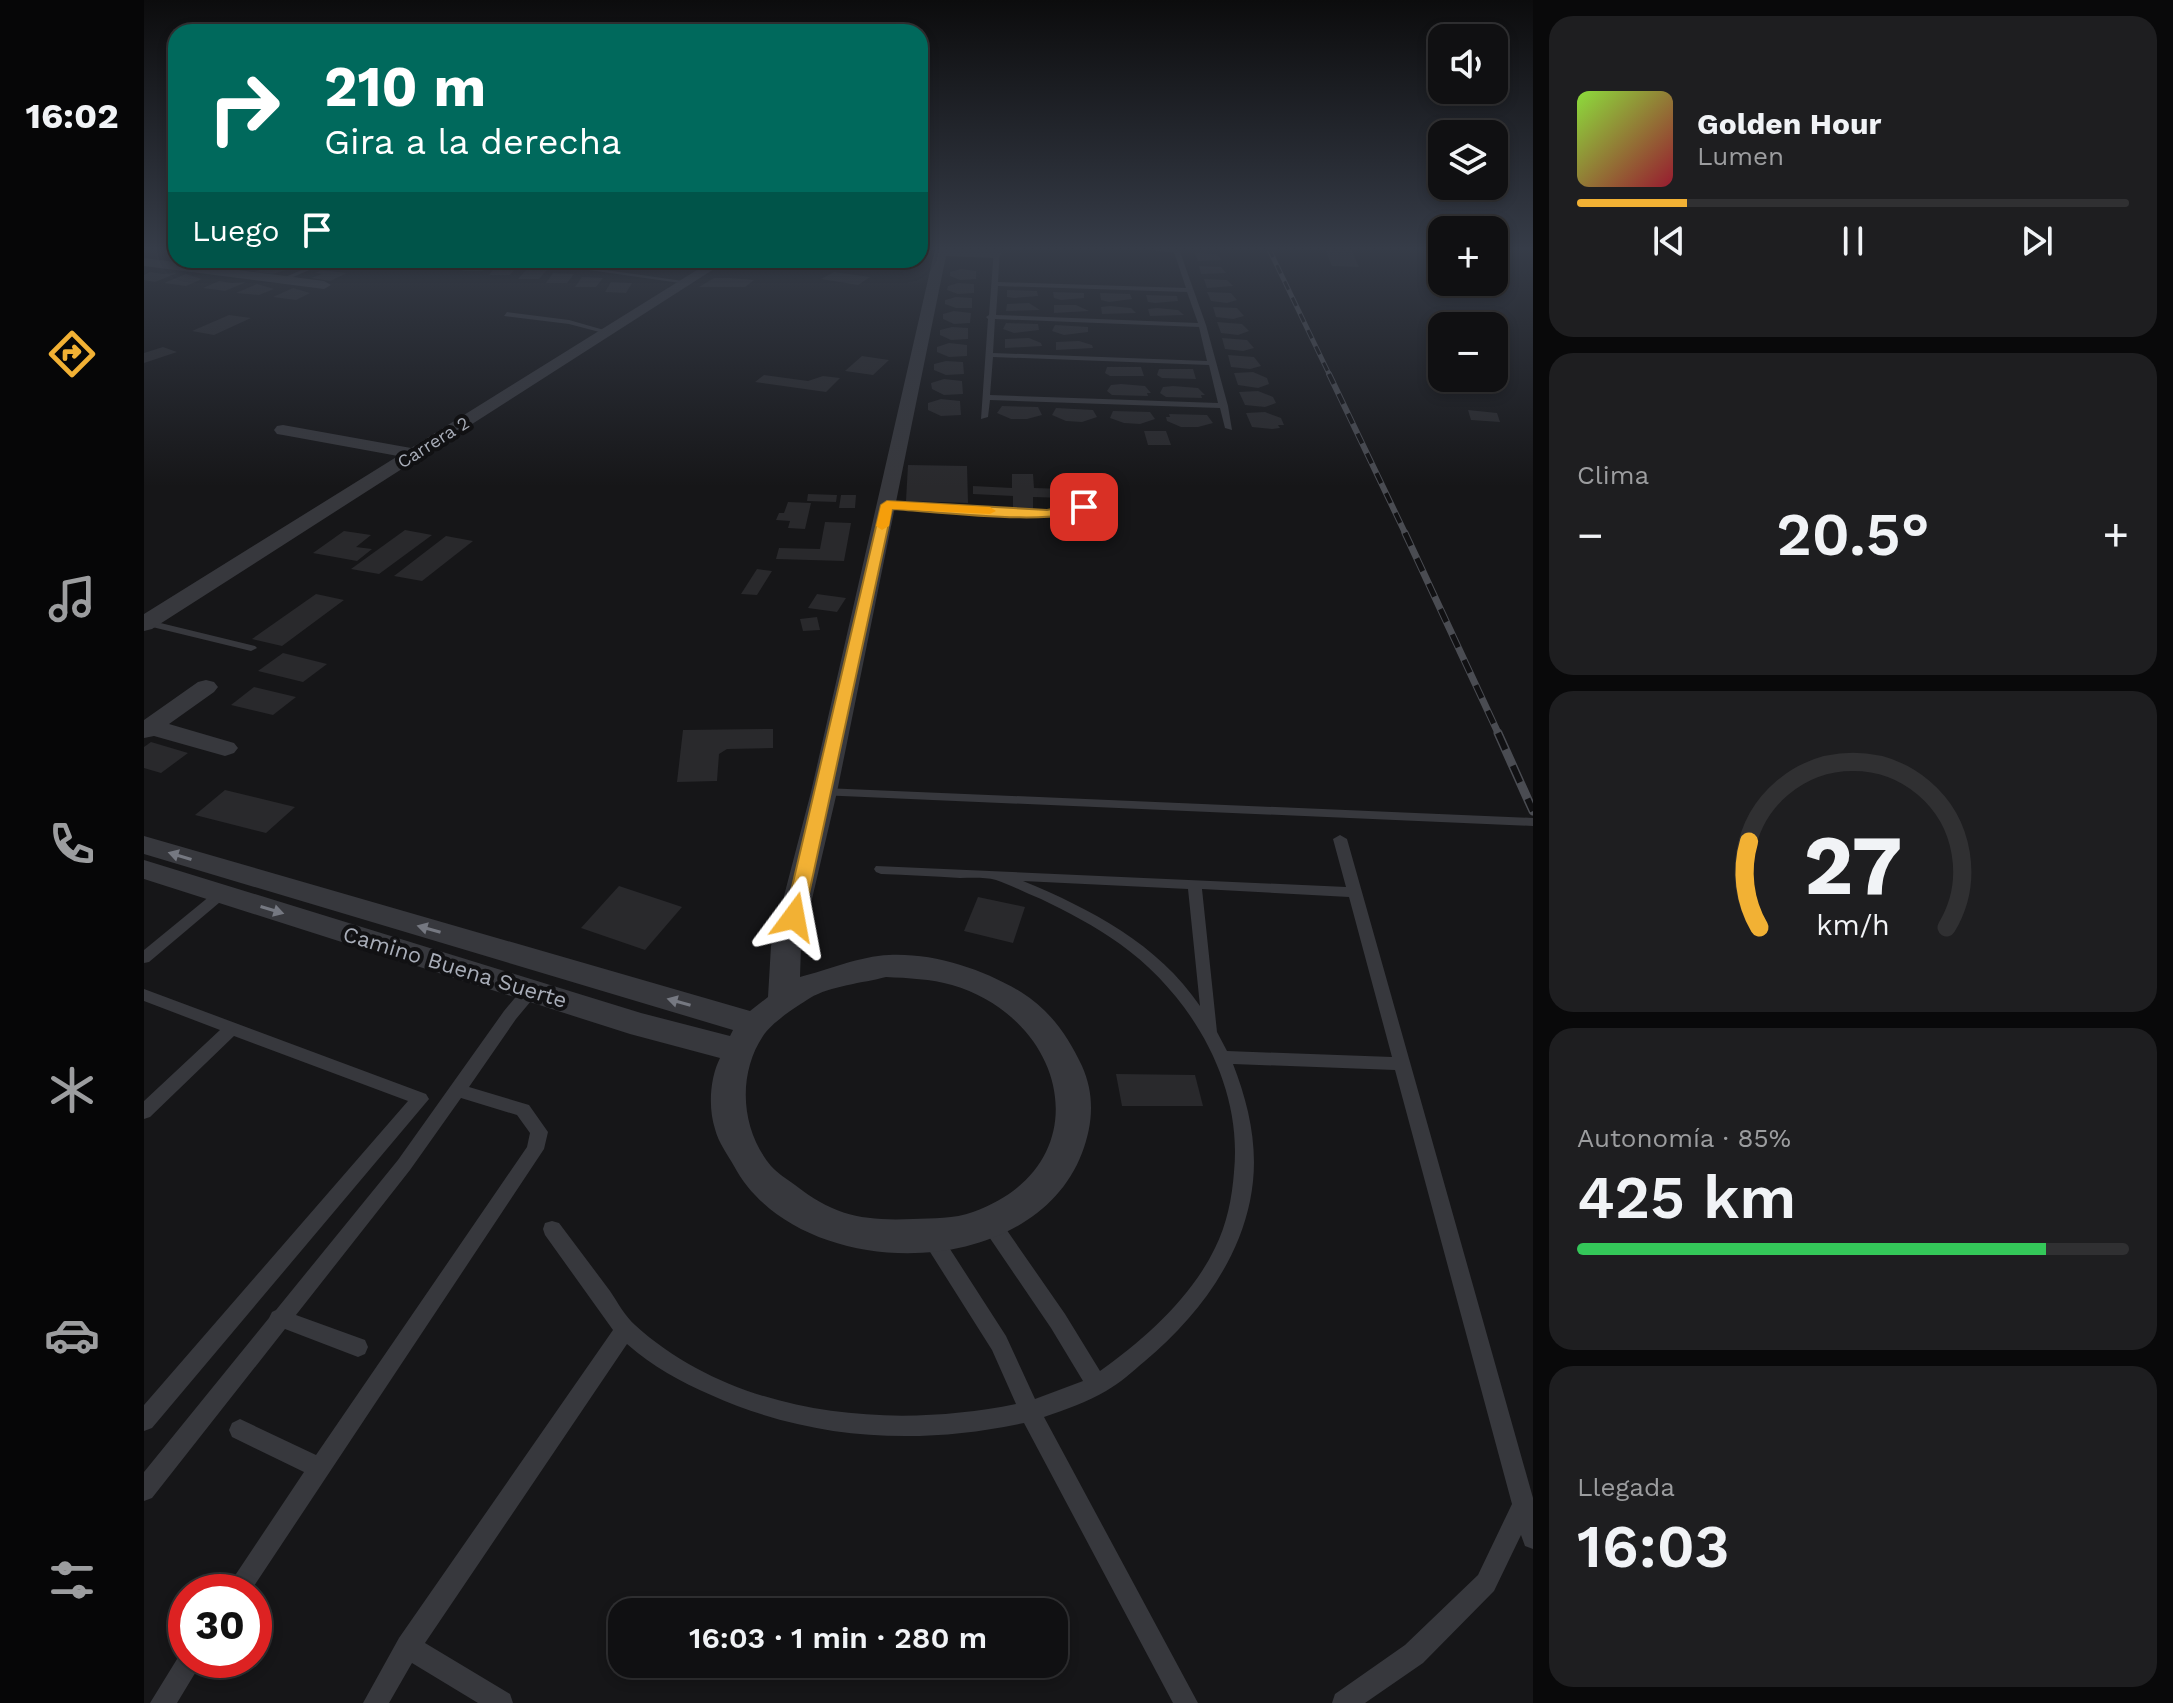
<!DOCTYPE html>
<html lang="es">
<meta charset="utf-8">
<style>
:root{--surface:#101012;--page:#1e1e20;--text:#f1f3f6;--muted:#9c9d9f;--line:#303032;--accent:#f2b134}
body{margin:0;font-family:"Work Sans",sans-serif;background:var(--page);color:var(--text);height:100vh;display:flex;flex-direction:column;font-size:30px;white-space:nowrap}
*{box-sizing:border-box;margin:0}
p{font-size:26px;color:var(--muted)}
.icon{flex:none;width:44px;height:44px;fill:none;stroke:currentColor;stroke-width:2;stroke-linecap:round;stroke-linejoin:round}
.map{position:relative;flex:1;overflow:hidden}
.details{display:flex;flex-direction:column;gap:16px;padding:16px;background:#09090a;width:640px}
.details>*{flex:none}
.guide{position:absolute;left:24px;top:24px;width:760px;height:244px;border-radius:24px;box-shadow:0 4px 12px #0003,0 0 0 2px var(--line);background:#00695c;color:#fff;overflow:hidden}
.tools{position:absolute;left:1284px;top:24px;display:grid;gap:16px}
.tools a{display:grid;place-items:center;width:80px;height:80px;border-radius:16px;background:var(--surface);box-shadow:0 4px 12px #0003,0 0 0 2px var(--line);font-size:40px}
.speed{position:absolute;left:24px;top:1574px;display:flex;gap:16px;font-size:40px;font-weight:700;text-align:center}
.speed>*{display:grid;place-content:center;width:104px;height:104px;border-radius:50%;background:var(--surface);box-shadow:0 4px 12px #0003,0 0 0 2px var(--line);line-height:1}
.speed .limit{border:12px solid #d22;background:#fff;color:#111}
.pin{position:absolute;display:grid;place-items:center;width:68px;height:68px;color:#fff;margin:-34px;border-radius:16px;box-shadow:0 4px 12px #0006}
.me{position:absolute;width:88px;margin:-44px;rotate:13deg;stroke-linejoin:round;filter:drop-shadow(0 0 6px #0008)}
.turn{display:flex;align-items:center;gap:28px;height:168px;padding:0 24px;font-size:36px}
.turn .icon{width:104px;height:104px;stroke-width:2.5}
.turn b{display:block;font-size:56px;line-height:68px}
.then{display:flex;align-items:center;height:76px;padding:0 24px;background:#0003;gap:16px;font-size:30px}
.big{font-size:60px;font-weight:600;line-height:1.1}
.details .card{flex:1;display:flex;flex-direction:column;justify-content:center;gap:12px;min-width:0;padding:0 28px;border-radius:24px;background:var(--page)}
.details .dial{align-items:center;gap:0}
.dial svg{height:208px;overflow:visible;fill:none;stroke:var(--line);stroke-width:7;stroke-linecap:round;text-anchor:middle}
.dial text{fill:var(--text);stroke:none}
.song{display:flex;align-items:center;gap:24px}
.cover{width:96px;height:96px;border-radius:12px;background:linear-gradient(135deg,hsl(90 70% 55%),hsl(350 70% 35%))}
.played{height:8px;border-radius:4px;background:linear-gradient(90deg,var(--accent) 20%,var(--line) 20%)}
.keys{display:flex;justify-content:space-around;direction:ltr}
.heat{display:flex;justify-content:space-between;align-items:center;font-size:44px;direction:ltr}
.charge{height:12px;border-radius:6px;background:linear-gradient(90deg,#34c759 85%,var(--line) 0)}
.trip{position:absolute;left:464px;top:1598px;width:460px;height:80px;border-radius:24px;background:var(--surface);box-shadow:0 4px 12px #0003,0 0 0 2px var(--line);font-weight:600;line-height:80px;text-align:center}
main{display:flex;flex:1;min-height:0}
.tabs{display:flex;flex-direction:column;width:144px;justify-content:space-around;align-items:center;background:#060607;color:var(--muted)}
.tabs .icon{width:56px;height:56px}
.tabs .current{color:var(--accent)}
.tabs b{font-size:36px;color:var(--text)}
.map>svg:first-child{display:block}
</style>
<main>
<nav class="tabs">
<b>16:02</b>
<svg class="icon current" aria-label="directions" viewBox="0 0 24 24"><path d="M12 3l9 9-9 9-9-9zM9 14v-3h6M13 9l2 2-2 2"/></svg>
<svg class="icon" aria-label="music" viewBox="0 0 24 24"><path d="M9 18V5l10-2v13"/><circle cx="6" cy="18" r="3"/><circle cx="16" cy="16" r="3"/></svg>
<svg class="icon" aria-label="phone" viewBox="0 0 24 24"><path d="M5 4h4l2 5-3 2q2 4 5 5l2-3 5 2v4C11 20 4 13 5 4z"/></svg>
<svg class="icon" aria-label="climate" viewBox="0 0 24 24"><path d="M12 3v18M4 7l16 10M4 17L20 7"/></svg>
<svg class="icon" aria-label="car" viewBox="0 0 24 24"><path d="M5 17H2v-5l4-1 3-4h7l3 4 3 1v5h-3M9 17h6M6 11h13"/><circle cx="7" cy="17" r="2"/><circle cx="17" cy="17" r="2"/></svg>
<svg class="icon" aria-label="filters" viewBox="0 0 24 24"><path d="M4 7h16M4 17h16"/><circle cx="9" cy="7" r="2"/><circle cx="15" cy="17" r="2"/></svg>
</nav>
<div class="map">
<svg width="1389" height="1703" viewBox="0 0 1389 1703">
<rect width="100%" height="100%" fill="#161618"/>
<g fill="#29292c">
<polygon points="1181,249 1207,249 1215,267 1188,266"/>
<polygon points="1051,253 1073,254 1078,260 1054,261"/>
<polygon points="201,260 213,260 229,262 213,269 194,267 204,262"/>
<polygon points="298,260 318,260 311,268 290,268"/>
<polygon points="327,262 347,262 339,271 318,271"/>
<polygon points="127,265 152,267 129,274 110,272"/>
<polygon points="353,265 374,266 366,275 345,275"/>
<polygon points="1055,266 1077,267 1082,273 1057,274"/>
<polygon points="817,269 832,271 832,279 816,280 806,276 806,272"/>
<polygon points="178,270 203,273 186,281 167,278 178,274 171,273"/>
<polygon points="382,270 403,270 395,279 374,279"/>
<polygon points="6,272 19,274 33,273 11,282 0,280 0,275"/>
<polygon points="690,272 726,277 714,285 677,279"/>
<polygon points="409,273 430,274 423,283 402,283"/>
<polygon points="42,274 58,279 42,286 20,283"/>
<polygon points="438,277 459,278 452,287 431,287"/>
<polygon points="570,278 586,278 610,280 601,287 555,287"/>
<polygon points="1060,279 1083,280 1089,286 1063,288"/>
<polygon points="75,281 88,283 102,282 81,291 59,288"/>
<polygon points="467,282 488,283 482,293 461,292"/>
<polygon points="814,283 830,284 830,293 814,294 803,290 804,286"/>
<polygon points="113,284 130,289 115,295 92,293"/>
<polygon points="149,288 166,293 152,300 129,297"/>
<polygon points="863,290 893,291 894,296 870,298 863,297"/>
<polygon points="909,292 940,293 940,298 917,300 910,298"/>
<polygon points="1063,292 1087,293 1093,300 1083,303 1067,301"/>
<polygon points="956,293 986,294 988,299 965,302 957,300"/>
<polygon points="1002,295 1033,296 1034,301 1011,303 1004,302"/>
<polygon points="812,297 828,298 828,308 812,308 801,304 801,300"/>
<polygon points="885,303 896,310 862,311 863,304"/>
<polygon points="910,305 932,305 945,311 910,313"/>
<polygon points="966,306 987,308 992,313 958,314 957,307"/>
<polygon points="1069,307 1093,308 1100,316 1089,319 1072,317"/>
<polygon points="1013,308 1034,310 1040,315 1006,316 1004,309"/>
<polygon points="810,311 827,313 826,323 810,324 799,319 799,314"/>
<polygon points="85,315 107,318 70,335 48,331"/>
<polygon points="1073,322 1098,324 1105,331 1094,335 1077,333"/>
<polygon points="862,323 894,324 895,330 870,333 859,329"/>
<polygon points="911,325 944,327 944,332 920,335 908,331"/>
<polygon points="808,327 824,328 824,339 807,340 796,335 796,330"/>
<polygon points="885,338 897,343 898,346 861,348 861,339"/>
<polygon points="1078,338 1103,340 1110,348 1099,351 1081,349"/>
<polygon points="935,341 948,345 949,348 912,350 912,342"/>
<polygon points="805,343 823,345 823,356 805,357 793,352 793,347"/>
<polygon points="19,347 33,352 0,363 0,353"/>
<polygon points="1084,355 1110,357 1117,366 1106,369 1087,367"/>
<polygon points="718,356 745,360 729,375 701,371"/>
<polygon points="802,361 819,362 820,374 802,375 790,370 790,364"/>
<polygon points="963,367 997,367 1000,376 966,376 961,373"/>
<polygon points="1015,369 1049,369 1052,379 1018,378 1013,375"/>
<polygon points="1109,372 1123,378 1125,384 1114,388 1094,385 1090,373"/>
<polygon points="620,375 664,381 679,376 696,378 682,392 611,382"/>
<polygon points="800,379 818,381 819,394 800,395 788,389 787,383"/>
<polygon points="977,384 1001,386 1007,393 1003,393 1004,396 968,395 963,391 967,385"/>
<polygon points="1029,386 1054,388 1061,395 1057,395 1058,398 1022,397 1016,393 1019,387"/>
<polygon points="1114,391 1129,397 1132,403 1121,407 1101,405 1095,392"/>
<polygon points="797,399 816,401 817,415 797,416 784,410 784,403"/>
<polygon points="858,406 894,407 898,415 883,419 867,419 853,413"/>
<polygon points="912,408 949,410 953,417 938,422 922,421 908,415"/>
<polygon points="1324,410 1353,413 1356,422 1327,420"/>
<polygon points="969,411 1006,412 1011,419 996,424 980,423 966,418"/>
<polygon points="1121,412 1137,418 1140,425 1134,425 1136,428 1128,429 1108,427 1102,413"/>
<polygon points="1025,414 1063,415 1069,423 1054,427 1037,427 1023,421 1022,417 1026,417"/>
<polygon points="1000,431 1022,431 1027,445 1004,445"/>
<polygon points="764,465 823,466 824,503 762,501"/>
<polygon points="868,474 889,474 890,488 921,489 922,498 889,497 889,510 869,509 869,496 829,494 829,486 868,488"/>
<polygon points="664,494 693,495 692,502 663,501"/>
<polygon points="697,495 712,495 711,508 695,508"/>
<polygon points="644,502 667,503 661,529 644,528 646,521 632,520 635,513 640,513"/>
<polygon points="681,522 707,523 700,561 632,559 635,548 676,549"/>
<polygon points="261,530 288,535 235,574 207,569"/>
<polygon points="200,531 227,535 212,547 228,549 213,561 169,553"/>
<polygon points="302,536 329,541 278,581 250,576"/>
<polygon points="613,569 628,571 613,595 597,594"/>
<polygon points="172,594 200,600 138,646 108,639"/>
<polygon points="673,594 702,598 693,612 664,608"/>
<polygon points="673,617 676,630 659,631 656,619"/>
<polygon points="139,653 183,664 159,682 114,671"/>
<polygon points="110,687 152,697 129,715 87,705"/>
<polygon points="629,729 629,748 583,749 575,754 573,781 533,782 539,730"/>
<polygon points="7,742 44,753 17,773 0,768 0,747"/>
<polygon points="81,790 151,807 122,833 51,815"/>
<polygon points="475,886 538,907 501,950 437,928"/>
<polygon points="834,897 881,907 869,943 820,931"/>
<polygon points="972,1074 1051,1075 1059,1106 978,1106"/>
</g>
<g fill="none" stroke-linecap="round" stroke-linejoin="round">
<g fill="#37383d" fill-rule="evenodd">
<path d="M850,249H856L854,282L1042,288L1030,252L984,249H1035L1062,325L1084,406L1088,430L1081,428L1076,408L846,400L844,417L837,419L844,319L842,317L845,315ZM854,286L1043,292L1054,323L852,315ZM851,319L1055,327L1063,361L849,353ZM849,357L1065,365L1074,403L846,395Z"/>
<polygon points="180,260 189,260 142,280 137,279"/>
<polygon points="375,260 392,260 546,282 543,284"/>
<polygon points="363,312 425,320 467,332 463,334 425,324 360,316"/>
<polygon points="937,476 942,479 948,503 931,514 903,517 743,508 738,505 743,502 903,511 926,509 938,502 932,479"/>
<polygon points="0,619 111,646 113,648 107,651 0,625"/>
<polygon points="680,788 1389,818 1389,826 675,795 673,792"/>
<path d="M1196,835L1203,839L1389,1498V1549L1381,1546L1377,1535L1350,1591L1279,1663L1221,1703H1188L1191,1694L1261,1645L1334,1575L1368,1504L1251,1070L1089,1064C1106,1108 1116,1153 1106,1201C1093,1265 1050,1320 1001,1361C988,1372 976,1383 962,1391C943,1402 921,1410 900,1417L1054,1703H1029L880,1423C774,1446 667,1440 567,1395C537,1382 508,1366 483,1344L281,1643L366,1694L369,1703H334L268,1663L245,1703H219L255,1638L469,1330L401,1235L399,1229L401,1223L408,1221L415,1223C432,1246 449,1268 466,1291C474,1303 481,1316 491,1325C591,1416 745,1430 872,1404L848,1350L781,1244L779,1238L781,1232L788,1230L795,1232L862,1336L891,1399L939,1381L907,1328L839,1228L837,1222L839,1216L846,1214L853,1216L921,1314L956,1371C1000,1340 1047,1298 1071,1248C1083,1224 1088,1198 1090,1172C1099,1083 1047,995 976,944C951,926 924,912 897,899C882,893 867,885 852,880C841,877 827,878 816,878C790,876 763,875 737,874L732,872L730,869L732,866L1202,887L1189,839ZM879,881L1044,889L1056,1006C1014,944 947,909 879,881ZM1058,889L1205,897L1248,1057L1083,1051L1073,1032Z"/>
<polygon points="77,889 82,891 84,894 82,897 5,962 0,963 0,950 72,891"/>
<polygon points="386,985 392,987 394,991 392,995 372,1019 325,1087 385,1105 404,1132 400,1149 106,1592 80,1592 160,1472 88,1437 85,1430 88,1423 96,1419 172,1455 383,1147 386,1133 373,1115 317,1098 266,1170 152,1315 221,1340 224,1347 221,1354 214,1357 141,1329 8,1498 0,1501 0,1472 125,1318 128,1312 132,1310 254,1160 360,1011 380,987"/>
<polygon points="0,989 282,1094 285,1099 8,1428 0,1431 0,1405 264,1101 90,1036 6,1117 0,1119 0,1101 76,1030 0,1001"/>
<polygon points="42,1650 42,1660 59,1660 33,1703 6,1703 38,1651"/>
</g>
<g fill="#37383d" fill-rule="evenodd">
<path d="M791,249L852,250L858,254L852,258L802,256L693,792L657,946L656,977C684,970 716,956 745,955C791,953 838,969 877,992C905,1009 924,1036 938,1066C951,1095 949,1124 938,1153C888,1285 653,1284 590,1166C584,1155 574,1142 571,1129C564,1107 566,1078 576,1058L486,1034L0,879V860L497,1013L586,1036L589,1030L0,854V836L606,1011L624,997L627,946L667,792ZM742,977C764,978 787,979 808,985C926,1020 957,1166 829,1212C810,1219 789,1218 769,1219C720,1221 690,1216 651,1185C643,1179 633,1173 627,1166C597,1130 593,1075 619,1036C628,1022 652,1007 666,998C686,986 719,983 742,977Z"/>
<polygon points="0,258 180,281 187,285 180,289 0,266"/>
<polygon points="569,260 584,260 8,629 0,631 0,614 254,456 139,435 133,434 130,430 133,426 139,425 267,448"/>
<polygon points="62,680 70,682 74,687 70,692 25,724 90,743 94,748 90,753 81,756 10,736 0,738 0,720 54,682"/>
</g>
<defs>
<polyline id="rail-far3" points="1125,249 1186,376"/>
<polyline id="rail-far2" points="1185,374 1262,535"/>
<polyline id="rail-far1" points="1261,533 1355,735"/>
<polyline id="rail" points="1354,733 1389,811"/>
</defs>
<use href="#rail-far3" stroke="#4a4c52" stroke-width="5"/>
<use href="#rail-far2" stroke="#4a4c52" stroke-width="6"/>
<use href="#rail-far1" stroke="#4a4c52" stroke-width="7"/>
<use href="#rail" stroke="#4a4c52" stroke-width="9"/>
<use href="#rail-far3" stroke="#111113" stroke-width="3" stroke-dasharray="9" stroke-linecap="butt"/>
<use href="#rail-far2" stroke="#111113" stroke-width="4" stroke-dasharray="11" stroke-linecap="butt"/>
<use href="#rail-far1" stroke="#111113" stroke-width="5" stroke-dasharray="14" stroke-linecap="butt"/>
<use href="#rail" stroke="#111113" stroke-width="6" stroke-dasharray="18" stroke-linecap="butt"/>
</g>
<defs><path id="oneway-solid" d="M-6-.8H1V-3.2L6.5 0L1 3.2V.8H-6Z" transform="scale(2)"/></defs>
<g fill="#757881">
<use href="#oneway-solid" transform="translate(36 856) rotate(-163)"/>
<use href="#oneway-solid" transform="translate(128 910) rotate(17)"/>
<use href="#oneway-solid" transform="translate(285 929) rotate(-164)"/>
<use href="#oneway-solid" transform="translate(535 1002) rotate(-164)"/>
</g>
<linearGradient id="sky" x2="0" y2="1"><stop stop-color="#0c0c0d"/><stop offset="0.51" stop-color="#363c48"/><stop offset="1" stop-color="#363c48" stop-opacity="0"/></linearGradient>
<rect width="1389" height="487" fill="url(#sky)"/>
<path fill="#f2b134" stroke="#9d7322" stroke-width="2" d="M743,501L903,510L940,503L946,507C920,528 787,511 748,509L660,917L650,924L641,917L737,505Z"/>
<polygon fill="#f59e0b" points="743,501 846,507 852,511 846,514 748,509 745,526 738,530 732,526 737,505"/>
<g text-anchor="middle" dominant-baseline="central" stroke-width="8" stroke-linejoin="round" paint-order="stroke">
<g font-size="18" fill="#a8adb8" stroke="#111113">
<text transform="translate(289 442) rotate(-32)">Carrera 2</text>
</g>
<g font-size="22" fill="#a8adb8" stroke="#111113">
<text transform="translate(311 967) rotate(17)">Camino Buena Suerte</text>
</g>
</g>
</svg>
<div class="tools">
<a><svg class="icon" aria-label="sound" viewBox="0 0 24 24"><path d="M4 9h4l5-4v14l-5-4H4zM17 9q2 3 0 6"/></svg></a>
<a><svg class="icon" aria-label="layers" viewBox="0 0 24 24"><path d="M12 4l9 5-9 5-9-5zM3 14l9 5 9-5"/></svg></a>
<a>+</a>
<a>−</a>
</div>
<div class="speed"><div class="limit">30</div></div>
<div class="pin" style="left:940px;top:507px;background:#d93025"><svg class="icon" aria-label="arrive" viewBox="0 0 24 24"><path d="M6 21V4h12l-3 4 3 4H6"/></svg></div>
<svg class="me" style="left:650px;top:917px" viewBox="-20 -20 40 40"><path d="M0-17L14 15 0 8-14 15z" fill="#f2b134" stroke="#fff" stroke-width="4"/></svg>
<div class="trip">16:03 · 1 min · 280 m</div>
<div class="guide">
<div class="turn"><svg class="icon" aria-label="right" viewBox="0 0 24 24"><path d="M7 20v-9h11M14 6l5 5-5 5"/></svg><div><b>210 m</b>Gira a la derecha</div></div>
<div class="then">Luego<svg class="icon" aria-label="arrive" viewBox="0 0 24 24"><path d="M6 21V4h12l-3 4 3 4H6"/></svg></div>
</div>
</div>
<section class="details">
<div class="card">
<div class="song"><i class="cover"></i><div><b>Golden Hour</b><p>Lumen</p></div></div>
<div class="played"></div>
<div class="keys"><svg class="icon" aria-label="previous" viewBox="0 0 24 24"><path d="M18 5L8 12l10 7zM5 5v14"/></svg><svg class="icon" aria-label="pause" viewBox="0 0 24 24"><path d="M8 5v14M16 5v14"/></svg><svg class="icon" aria-label="next" viewBox="0 0 24 24"><path d="M6 5l10 7-10 7zM19 5v14"/></svg></div>
</div>
<div class="card"><p>Clima</p>
<div class="heat"><a>−</a><b class="big">20.5°</b><a>+</a></div>
</div>
<div class="card dial"><svg viewBox="0 0 100 80">
<path d="M14 69A42 42 0 1 1 86 69"/>
<path d="M14 69A42 42 0 0 1 10 36" stroke="#f2b134"/>
<text x="50" y="56" font-size="32" font-weight="700">27</text>
<text x="50" y="72" font-size="11">km/h</text>
</svg></div>
<div class="card"><p>Autonomía · 85%</p><b class="big">425 km</b><div class="charge"></div></div>
<div class="card"><p>Llegada</p><b class="big">16:03</b></div>
</section>
</main>
